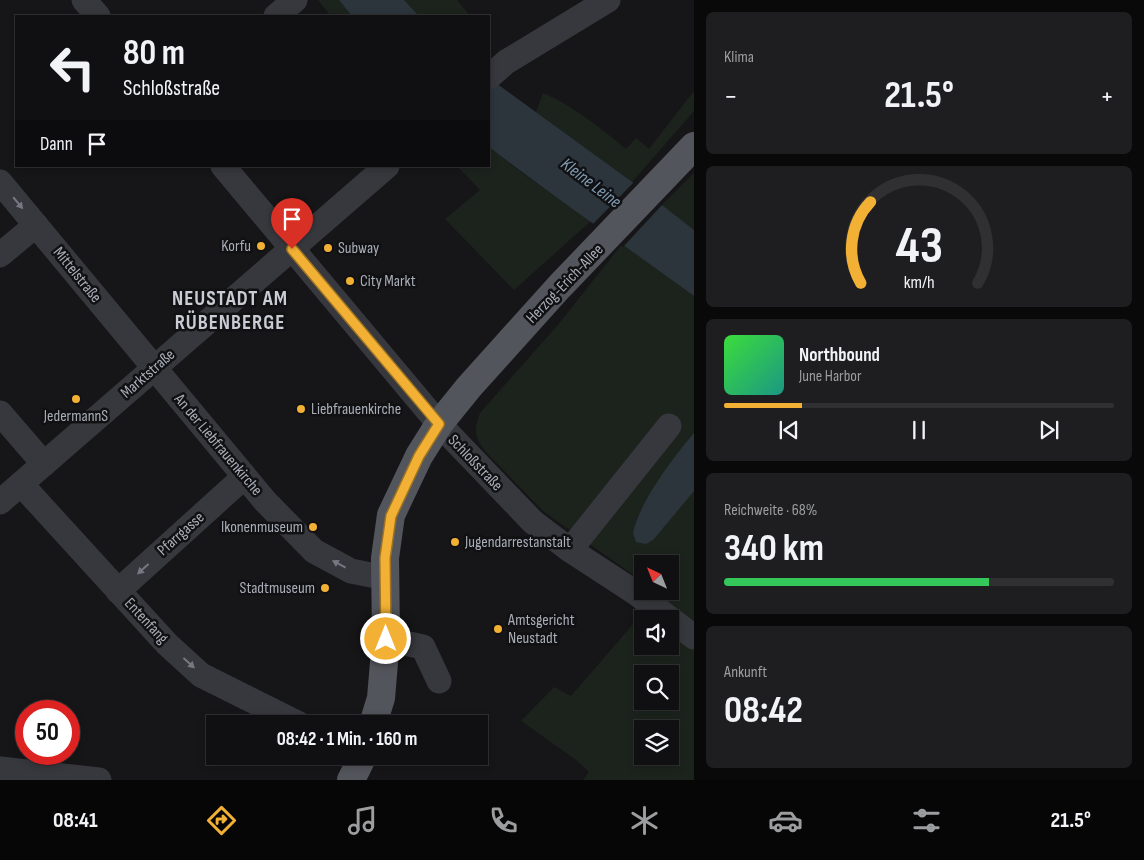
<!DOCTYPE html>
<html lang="de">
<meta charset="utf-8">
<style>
:root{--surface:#101012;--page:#1e1e20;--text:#f1f3f6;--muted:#9c9d9f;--line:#303032;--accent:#f2b134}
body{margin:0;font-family:"Sofia Sans Condensed",sans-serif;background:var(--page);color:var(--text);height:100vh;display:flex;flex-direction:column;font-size:19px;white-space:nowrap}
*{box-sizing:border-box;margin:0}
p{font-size:16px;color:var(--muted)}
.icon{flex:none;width:28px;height:28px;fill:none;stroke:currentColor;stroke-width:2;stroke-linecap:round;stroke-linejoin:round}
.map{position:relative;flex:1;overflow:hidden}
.side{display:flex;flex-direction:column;gap:12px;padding:12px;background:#09090a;width:450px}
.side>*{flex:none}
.banner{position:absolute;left:15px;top:15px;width:475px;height:152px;border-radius:0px;box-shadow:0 2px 8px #0003,0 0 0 1px var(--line);background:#101012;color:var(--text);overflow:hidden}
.needle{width:32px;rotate:317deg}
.fabs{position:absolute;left:634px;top:555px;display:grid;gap:10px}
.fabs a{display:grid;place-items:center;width:45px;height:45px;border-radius:0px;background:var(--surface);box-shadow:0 2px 8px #0003,0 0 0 1px var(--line);font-size:25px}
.speed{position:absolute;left:15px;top:700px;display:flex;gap:10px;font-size:25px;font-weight:700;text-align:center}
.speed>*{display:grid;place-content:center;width:65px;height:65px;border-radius:50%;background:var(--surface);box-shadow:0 2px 8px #0003,0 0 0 1px var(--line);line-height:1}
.speed .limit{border:8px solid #d22;background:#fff;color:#111}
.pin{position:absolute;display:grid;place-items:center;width:42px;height:42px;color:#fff;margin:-51px -21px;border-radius:50% 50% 50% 0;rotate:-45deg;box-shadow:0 0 5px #0007}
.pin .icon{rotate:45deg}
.me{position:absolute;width:55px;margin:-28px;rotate:0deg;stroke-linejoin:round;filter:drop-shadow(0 0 4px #0008)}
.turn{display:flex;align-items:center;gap:18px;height:105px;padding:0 25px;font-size:22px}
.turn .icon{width:65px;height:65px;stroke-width:2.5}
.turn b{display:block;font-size:35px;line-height:42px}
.then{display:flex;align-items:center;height:48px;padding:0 25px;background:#0003;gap:10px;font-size:19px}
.big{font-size:38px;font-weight:700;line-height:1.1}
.side .widget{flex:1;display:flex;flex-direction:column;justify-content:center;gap:8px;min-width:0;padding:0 18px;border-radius:8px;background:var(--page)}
.side .dial{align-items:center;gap:0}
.dial svg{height:130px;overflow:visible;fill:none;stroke:var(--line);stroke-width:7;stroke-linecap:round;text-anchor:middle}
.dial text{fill:var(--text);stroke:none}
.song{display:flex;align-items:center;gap:15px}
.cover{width:60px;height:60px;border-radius:8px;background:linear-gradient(135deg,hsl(120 70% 55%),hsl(170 70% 35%))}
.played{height:5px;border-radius:2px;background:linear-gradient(90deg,var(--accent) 20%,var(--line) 20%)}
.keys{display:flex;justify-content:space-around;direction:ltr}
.heat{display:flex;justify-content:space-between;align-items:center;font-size:28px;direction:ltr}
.charge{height:8px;border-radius:4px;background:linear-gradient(90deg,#34c759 68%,var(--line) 0)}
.trip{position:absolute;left:206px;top:715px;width:282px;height:50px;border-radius:0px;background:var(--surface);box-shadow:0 2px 8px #0003,0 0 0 1px var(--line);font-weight:700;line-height:50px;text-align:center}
.dock{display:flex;height:80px;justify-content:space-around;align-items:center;background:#060607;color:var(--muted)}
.dock .icon{width:35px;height:35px}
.dock .on{color:var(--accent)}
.dock b{font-size:22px;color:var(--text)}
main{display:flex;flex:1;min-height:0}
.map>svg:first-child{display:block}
</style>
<main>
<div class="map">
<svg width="694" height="780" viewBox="0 0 694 780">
<rect width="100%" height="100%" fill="#161618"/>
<g fill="#1c231d" fill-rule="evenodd">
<polygon points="318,0 339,0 352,16 331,16"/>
<polygon points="404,0 457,0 470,16 419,16"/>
<path d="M694,91V111L632,182L536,112L543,93C574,106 600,128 626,149L636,138L649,149Z"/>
<polygon points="489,147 525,175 591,221 514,290 445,219 480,190 457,166 489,166"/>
<polygon points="694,173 694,230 661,206"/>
<path d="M623,243L694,296V780H583L589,772L575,759L521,721L554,687L571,696L660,593L657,591H670V564H642V581L543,511L486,452C475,438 473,430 480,413L557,326ZM642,619H670V646H642ZM642,674H670V701H642ZM642,729H670V756H642Z"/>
</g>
<g fill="#2c353c">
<polygon points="339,0 404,0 419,16 352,16"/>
<path d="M489,78L635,184L694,230V296C626,246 556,199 489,147Z"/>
<path d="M694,433V491L653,540L646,544L636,542L633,533C640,501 672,459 694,433Z"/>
</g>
<polygon fill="#161618" points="635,181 663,204 623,247 592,225"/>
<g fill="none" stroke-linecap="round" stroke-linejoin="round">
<g stroke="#37383d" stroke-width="25">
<polyline points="84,0 98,16"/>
<polyline points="276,16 295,0"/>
<polyline points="489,77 506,62 608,0"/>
<polyline points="223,166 439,424 533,522 570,550 636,593 694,637"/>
<polyline points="0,182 265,501 314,551 351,571 386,578"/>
<polyline points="0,255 36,225"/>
<polyline points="0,413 44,464"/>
<polyline points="21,484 167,644 201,675 299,724"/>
<polyline points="0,502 387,166"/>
<polyline points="570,550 669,426"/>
<polyline points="118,591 244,477"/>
<polyline points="386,639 423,647 439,681"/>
<polyline points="0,769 99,780"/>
</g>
<g stroke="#53555c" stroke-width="28">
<polyline points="373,724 381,698 386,639 385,558 391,515 419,456 439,424 469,387 559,287 694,146"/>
<polyline points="351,780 363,756"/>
</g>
</g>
<defs><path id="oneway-solid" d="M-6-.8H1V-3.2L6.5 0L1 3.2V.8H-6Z" transform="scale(1.25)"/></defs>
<g fill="#757881">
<use href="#oneway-solid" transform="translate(18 203) rotate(50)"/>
<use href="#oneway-solid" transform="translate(339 564) rotate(-152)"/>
<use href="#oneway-solid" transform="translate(143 569) rotate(138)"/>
<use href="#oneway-solid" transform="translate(189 663) rotate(42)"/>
</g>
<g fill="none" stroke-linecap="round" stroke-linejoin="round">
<defs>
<polyline id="route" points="292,249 439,424 419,456 391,516 385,558 386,639"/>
</defs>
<use href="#route" stroke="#9d7322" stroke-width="12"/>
<use href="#route" stroke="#f2b134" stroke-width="9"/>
</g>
<g fill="#f2b134" stroke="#111113" stroke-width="2">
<circle cx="261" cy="246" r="5"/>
<circle cx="328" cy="248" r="5"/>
<circle cx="350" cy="281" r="5"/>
<circle cx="76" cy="399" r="5"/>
<circle cx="301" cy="409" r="5"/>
<circle cx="313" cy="527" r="5"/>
<circle cx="455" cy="542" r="5"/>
<circle cx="325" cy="588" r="5"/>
<circle cx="498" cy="629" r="5"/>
</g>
<g text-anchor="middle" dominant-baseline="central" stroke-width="5" stroke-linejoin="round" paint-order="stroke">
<g font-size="16" fill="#a8adb8" stroke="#111113" text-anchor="start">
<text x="251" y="246" text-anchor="end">Korfu</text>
<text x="338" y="248">Subway</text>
<text x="360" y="281">City Markt</text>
<text x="311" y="409">Liebfrauenkirche</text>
<text x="76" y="416" text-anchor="middle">JedermannS</text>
<text x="303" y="527" text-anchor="end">Ikonenmuseum</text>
<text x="465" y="542">Jugendarrestanstalt</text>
<text x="315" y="588" text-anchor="end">Stadtmuseum</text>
<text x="508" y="620">Amtsgericht<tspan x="508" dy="18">Neustadt</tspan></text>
</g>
<g font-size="16" fill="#a8adb8" stroke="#111113">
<text transform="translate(77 275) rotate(51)">Mittelstraße</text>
<text transform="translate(565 284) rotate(-46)">Herzog-Erich-Allee</text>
<text transform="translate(148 374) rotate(-41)">Marktstraße</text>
<text transform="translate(218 445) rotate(50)">An der Liebfrauenkirche</text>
<text transform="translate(475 463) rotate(46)">Schloßstraße</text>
<text transform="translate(181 534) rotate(-42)">Pfarrgasse</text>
<text transform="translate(146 621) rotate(47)">Entenfang</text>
</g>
<g font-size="18" font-style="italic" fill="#7f9bb3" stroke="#111113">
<text transform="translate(591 183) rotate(37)">Kleine Leine</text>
</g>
<g font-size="21" font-weight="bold" letter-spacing="1" fill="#c9ccd4" stroke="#111113">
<text x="230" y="298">NEUSTADT AM<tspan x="230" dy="24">RÜBENBERGE</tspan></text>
</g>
</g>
</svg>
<div class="fabs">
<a><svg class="needle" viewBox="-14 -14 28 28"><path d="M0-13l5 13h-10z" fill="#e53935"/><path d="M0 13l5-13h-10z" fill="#9c9d9f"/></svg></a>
<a><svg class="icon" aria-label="sound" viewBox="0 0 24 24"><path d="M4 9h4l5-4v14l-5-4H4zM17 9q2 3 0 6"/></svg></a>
<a><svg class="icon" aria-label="search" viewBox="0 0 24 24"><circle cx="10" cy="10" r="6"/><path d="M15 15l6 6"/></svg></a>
<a><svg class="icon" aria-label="layers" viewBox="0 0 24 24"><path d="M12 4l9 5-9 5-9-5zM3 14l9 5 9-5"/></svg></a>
</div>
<div class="speed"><div class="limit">50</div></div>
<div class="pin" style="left:292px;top:249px;background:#d93025"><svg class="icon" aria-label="arrive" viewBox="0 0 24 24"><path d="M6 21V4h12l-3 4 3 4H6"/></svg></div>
<svg class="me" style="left:386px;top:639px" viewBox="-20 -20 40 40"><circle r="17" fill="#f2b134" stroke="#fff" stroke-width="3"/><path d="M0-11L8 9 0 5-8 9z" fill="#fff"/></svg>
<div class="trip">08:42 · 1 Min. · 160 m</div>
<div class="banner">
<div class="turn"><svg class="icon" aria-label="left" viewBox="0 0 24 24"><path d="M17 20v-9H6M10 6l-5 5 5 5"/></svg><div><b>80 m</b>Schloßstraße</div></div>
<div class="then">Dann<svg class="icon" aria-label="arrive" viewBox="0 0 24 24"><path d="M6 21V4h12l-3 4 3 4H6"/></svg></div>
</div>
</div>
<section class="side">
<div class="widget"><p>Klima</p>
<div class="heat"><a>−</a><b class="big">21.5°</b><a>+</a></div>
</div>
<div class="widget dial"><svg viewBox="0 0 100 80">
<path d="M14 69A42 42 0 1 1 86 69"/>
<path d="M14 69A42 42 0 0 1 20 19" stroke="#f2b134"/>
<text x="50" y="56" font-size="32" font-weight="700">43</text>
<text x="50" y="72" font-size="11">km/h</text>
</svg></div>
<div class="widget">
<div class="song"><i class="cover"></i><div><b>Northbound</b><p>June Harbor</p></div></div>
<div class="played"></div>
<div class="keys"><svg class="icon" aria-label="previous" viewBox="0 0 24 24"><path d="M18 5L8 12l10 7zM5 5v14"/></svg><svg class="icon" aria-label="pause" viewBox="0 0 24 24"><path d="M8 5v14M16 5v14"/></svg><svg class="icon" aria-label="next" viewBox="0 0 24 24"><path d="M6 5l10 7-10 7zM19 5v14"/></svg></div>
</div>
<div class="widget"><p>Reichweite · 68%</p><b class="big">340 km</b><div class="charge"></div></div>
<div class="widget"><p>Ankunft</p><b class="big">08:42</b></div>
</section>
</main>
<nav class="dock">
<b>08:41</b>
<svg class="icon on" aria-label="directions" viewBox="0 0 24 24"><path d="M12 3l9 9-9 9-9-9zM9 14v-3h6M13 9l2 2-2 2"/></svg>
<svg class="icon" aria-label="music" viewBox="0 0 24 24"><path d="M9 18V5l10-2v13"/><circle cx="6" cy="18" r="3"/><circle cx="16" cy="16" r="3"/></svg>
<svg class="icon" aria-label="phone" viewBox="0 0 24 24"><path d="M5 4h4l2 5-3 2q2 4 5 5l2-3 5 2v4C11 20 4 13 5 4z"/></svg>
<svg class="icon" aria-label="climate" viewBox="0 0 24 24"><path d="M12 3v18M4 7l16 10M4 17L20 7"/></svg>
<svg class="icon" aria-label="car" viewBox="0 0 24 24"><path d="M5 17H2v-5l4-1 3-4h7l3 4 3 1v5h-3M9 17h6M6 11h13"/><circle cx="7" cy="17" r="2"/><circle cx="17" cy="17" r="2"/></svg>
<svg class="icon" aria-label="filters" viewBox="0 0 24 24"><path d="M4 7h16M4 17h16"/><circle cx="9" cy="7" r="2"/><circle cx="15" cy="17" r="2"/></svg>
<b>21.5°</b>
</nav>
